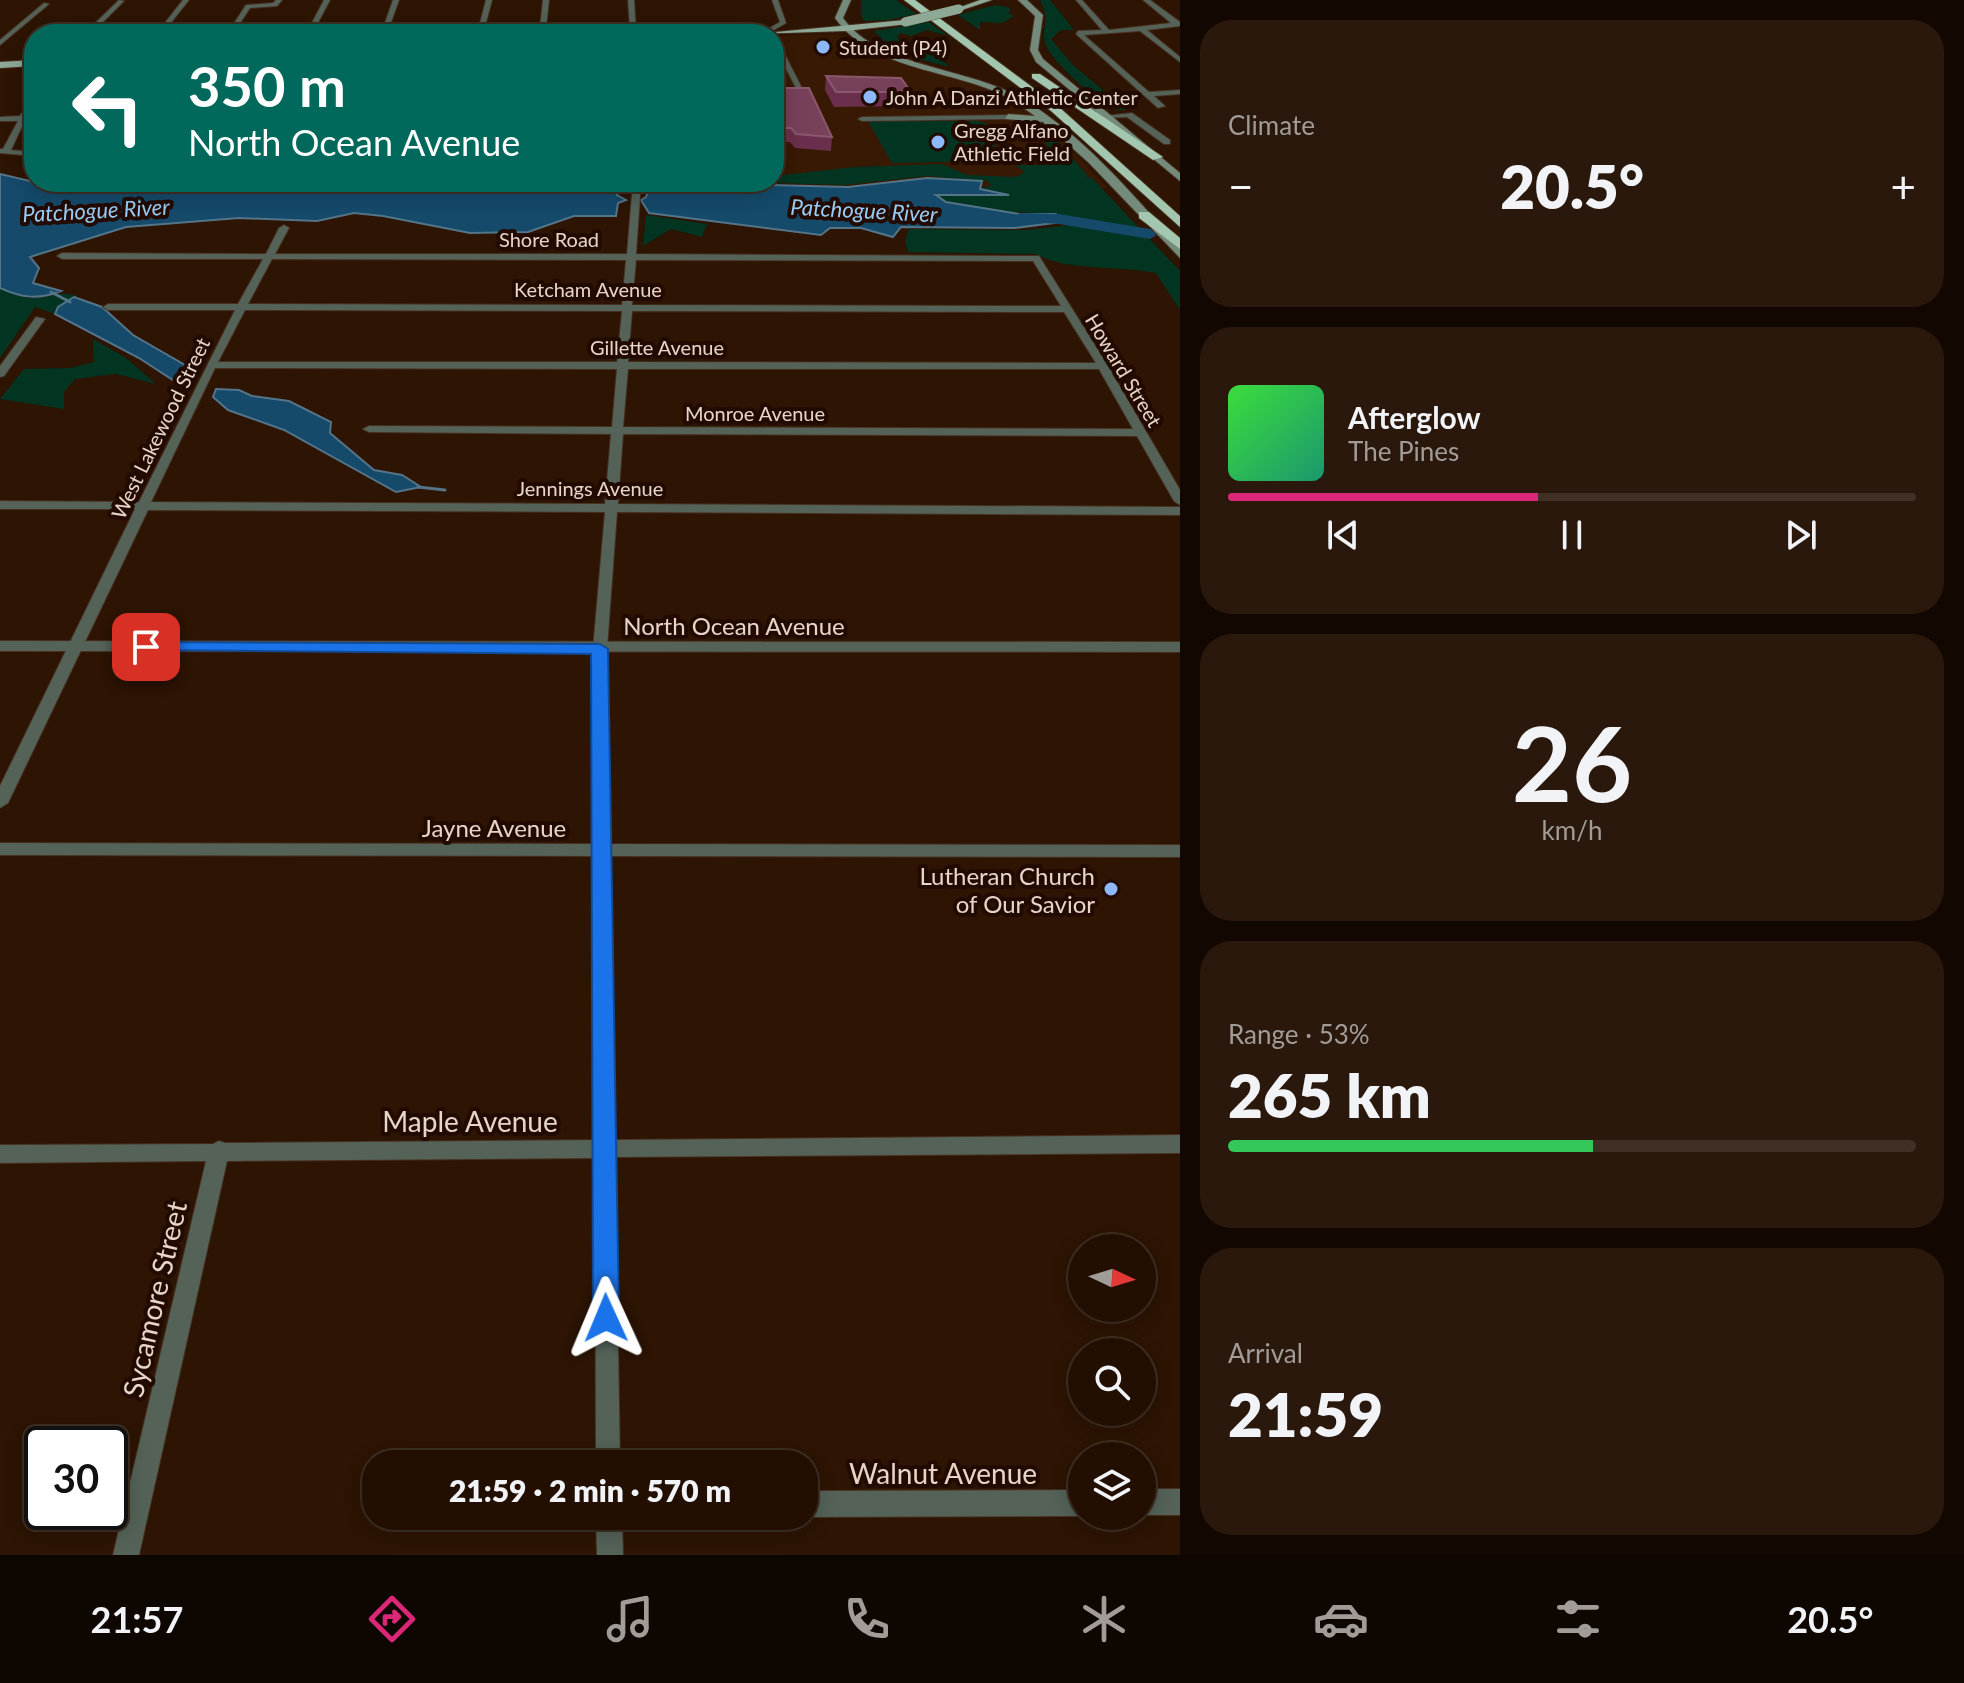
<!DOCTYPE html>
<meta charset="utf-8">
<style>
:root{--surface:#220f02;--page:#2a180c;--text:#f1f3f6;--muted:#a29c99;--line:#3f2f24;--accent:#db2777}
body{margin:0;font-family:Lato,sans-serif;background:var(--page);color:var(--text);height:100vh;display:flex;flex-direction:column;font-size:30px;white-space:nowrap}
*{box-sizing:border-box;margin:0}
p{font-size:26px;color:var(--muted)}
.icon{flex:none;width:44px;height:44px;fill:none;stroke:currentColor;stroke-width:2;stroke-linecap:round;stroke-linejoin:round}
.map{position:relative;flex:1;overflow:hidden}
.panel{display:flex;flex-direction:column;gap:20px;padding:20px;background:#130801;width:784px}
.panel>*{flex:none}
.top-card{position:absolute;left:24px;top:24px;width:760px;height:168px;border-radius:32px;box-shadow:0 4px 20px #0003,0 0 0 2px var(--line);background:#00695c;color:#fff;overflow:hidden}
.needle{width:52px;rotate:94deg}
.fabs{position:absolute;left:1068px;top:1234px;display:grid;gap:16px}
.fabs a{display:grid;place-items:center;width:88px;height:88px;border-radius:50%;background:var(--surface);box-shadow:0 4px 20px #0003,0 0 0 2px var(--line);font-size:40px}
.speed{position:absolute;left:24px;top:1426px;display:flex;gap:16px;font-size:40px;font-weight:700;text-align:center}
.speed>*{display:grid;place-content:center;width:104px;height:104px;border-radius:50%;background:var(--surface);box-shadow:0 4px 20px #0003,0 0 0 2px var(--line);line-height:1}
.speed .limit{border:4px solid #111;border-radius:12px;background:#fff;color:#111}
.pin{position:absolute;display:grid;place-items:center;width:68px;height:68px;color:#fff;margin:-34px;border-radius:16px;box-shadow:0 4px 12px #0006}
.me{position:absolute;width:88px;margin:-44px;rotate:359deg;stroke-linejoin:round;filter:drop-shadow(0 0 6px #0008)}
.turn{display:flex;align-items:center;gap:28px;height:168px;padding:0 32px;font-size:36px}
.turn .icon{width:104px;height:104px;stroke-width:2.5}
.turn b{display:block;font-size:56px;line-height:68px}
.big{font-size:60px;font-weight:800;line-height:1.1}
.panel .widget{flex:1;display:flex;flex-direction:column;justify-content:center;gap:12px;min-width:0;padding:0 28px;border-radius:32px;background:var(--page)}
.panel .dial{align-items:center;gap:0}
.dial b{font-size:104px;line-height:1}
.song{display:flex;align-items:center;gap:24px}
.cover{width:96px;height:96px;border-radius:12px;background:linear-gradient(135deg,hsl(120 70% 55%),hsl(160 70% 35%))}
.played{height:8px;border-radius:4px;background:linear-gradient(90deg,var(--accent) 45%,var(--line) 45%)}
.keys{display:flex;justify-content:space-around;direction:ltr}
.heat{display:flex;justify-content:space-between;align-items:center;font-size:44px;direction:ltr}
.charge{height:12px;border-radius:6px;background:linear-gradient(90deg,#34c759 53%,var(--line) 0)}
.trip{position:absolute;left:362px;top:1450px;width:456px;height:80px;border-radius:32px;background:var(--surface);box-shadow:0 4px 20px #0003,0 0 0 2px var(--line);font-weight:800;line-height:80px;text-align:center}
.tab-bar{display:flex;height:128px;justify-content:space-around;align-items:center;background:#0e0601;color:var(--muted)}
.tab-bar .icon{width:56px;height:56px}
.tab-bar .on{color:var(--accent)}
.tab-bar b{font-size:36px;color:var(--text)}
main{display:flex;flex:1;min-height:0}
.map>svg:first-child{display:block}
</style>
<main>
<div class="map">
<svg width="1180" height="1555" viewBox="0 0 1180 1555">
<rect width="100%" height="100%" fill="#2d1403"/>
<polygon fill="#381903" points="839,34 874,52 1009,97 1063,141 1108,188 1009,195 927,178 848,187 740,182 774,182 774,36"/>
<g fill="#013521">
<polygon points="861,0 896,0 916,14 889,20 864,21 861,15"/>
<path d="M1040,0H1050L1074,30H1061L1051,39L1072,64L1126,110C1122,110 1117,110 1113,109C1097,102 1049,59 1045,43C1041,24 1051,22 1040,0Z"/>
<polygon points="995,5 1008,7 1011,10 1008,13 1014,16 1002,23 980,22 980,30 958,15"/>
<path d="M929,22L948,36L927,30L911,36L900,33L897,37L901,44C916,51 939,53 949,67L896,53L874,31Z"/>
<polygon points="868,121 977,121 987,124 996,139 994,146 1001,161 892,163"/>
<path d="M1031,122L1056,140L1088,176L1085,178L1091,177L1180,271V310L1156,273C1117,265 1070,272 1035,254L908,252L905,241L909,229L1027,230L1078,224L1136,232L1056,214L994,211L946,202L935,194H1004L979,189L992,185L986,181L927,176L844,185L750,182H774V176L855,167L942,164L967,175L1016,177L1025,172L1015,165H1047L1058,160Z"/>
<polygon points="646,215 707,224 702,237 671,229 643,246"/>
<path d="M0,288C15,295 28,300 45,297C58,295 63,292 77,296L58,307L55,314L35,307L0,358Z"/>
<polygon points="93,339 126,358 156,384 116,374 75,379 64,392 64,409 0,399 24,369 70,368 94,362"/>
</g>
<g fill="#154a6b" stroke="#547488" stroke-width="2">
<path d="M0,174L34,182H499L546,190L574,187L581,182H620L617,195L626,200L618,203L616,216H574L528,232L470,233L383,216L354,213L317,221L239,218L126,227L30,257L39,268L33,283L61,291C39,300 21,298 0,288Z"/>
<polygon points="927,178 982,181 980,189 1009,195 936,195 946,202 1019,214 1056,214 1062,222 1015,228 901,227 893,237 861,228 830,228 821,235 649,213 641,200 646,197 651,182 848,187"/>
<polygon points="74,297 102,307 133,335 197,372 190,387 182,386 139,358 55,314 58,307"/>
<polygon points="216,389 239,390 252,396 289,401 331,422 330,433 374,470 402,475 421,487 396,492 284,430 228,410 213,397"/>
</g>
<g fill="none" stroke-linecap="round" stroke-linejoin="round">
<g stroke="#547488" stroke-width="3">
<polyline points="51,292 70,302"/>
<polyline points="418,487 445,490"/>
</g>
<polygon fill="#154a6b" fill-rule="evenodd" points="1020,213 1059,214 1150,229 1158,234 1150,239 1059,224 1014,221 1012,218"/>
<defs>
<g id="minor">
<polygon points="119,0 124,1 91,34 84,34"/>
<polygon points="183,0 189,0 162,34 156,34"/>
<polygon points="276,0 282,0 277,6 250,8 233,34 227,34 246,5 273,3"/>
<polygon points="324,0 330,0 312,34 306,34"/>
<polygon points="393,0 399,0 387,34 381,34"/>
<polygon points="486,0 492,0 483,34 477,34"/>
<polygon points="543,0 549,0 546,28 525,34 528,29 540,27"/>
<polygon points="628,0 634,0 636,30 639,34 633,34 630,30"/>
<polygon points="772,0 778,0 786,23 774,30 774,35 769,34 768,29 780,22"/>
<polygon points="1076,0 1082,0 1109,30 1171,23 1143,0 1150,0 1180,22 1180,26 1147,30 1180,57 1180,62 1140,31 1084,35 1149,92 1180,90 1180,94 1154,96 1165,106 1158,108 1076,34 1078,31 1102,30"/>
<polygon points="44,3 49,4 0,45 0,40"/>
<polygon points="774,37 777,39 806,96 774,98 774,94 798,92 774,45"/>
<polygon points="34,94 34,103 28,116 32,118 25,120 11,150 34,152 34,156 0,153 0,149 3,149 18,121 0,121 0,117 20,116"/>
<polygon points="1132,113 1170,140 1170,144 1164,144 1127,117 1108,118 1104,116"/>
<polygon points="1011,115 1008,119 862,121 858,119 862,117"/>
<path d="M633,182H641L636,254L1039,256L1108,366L1180,490V505L1174,501L1137,436L623,434L618,504L1180,507V515L617,512L607,649L610,844L1180,845V857L611,856L615,1140L1180,1135V1153L615,1157L620,1464H596L595,1158L227,1161L139,1555H113L206,1161L0,1163V1145L213,1144L219,1141L225,1143L595,1140L594,856L0,855V843L593,844V649L605,512L148,510L8,803L0,808V786L135,509H0V501L139,502L235,310H108L103,307L108,304H238L263,259H62L57,256L62,253L266,254L279,228L284,225L289,228L275,254H627ZM272,259L626,260L622,305L248,304ZM636,260L1033,261L1061,306L632,305ZM245,310L622,311L617,362H218ZM632,311L1064,312L1096,363L628,362ZM215,368L617,369L612,427L369,426L363,429L369,432L611,434L605,504L151,502ZM628,369H1099L1133,429L623,427Z"/>
<polygon points="36,317 45,319 4,376 0,377 0,366"/>
<rect x="1142" y="1489" width="38" height="26"/>
<polygon points="1082,1490 1082,1516 804,1517 803,1516 804,1491"/>
<polygon points="596,1516 622,1516 623,1555 597,1555"/>
</g>
<polygon id="tertiary" points="0,641 1180,642 1180,652 0,651"/>
<g id="secondary">
<path d="M843,0H851L843,18C879,68 967,67 1019,97C1082,133 1132,194 1180,247V258L1089,163L1043,122L1005,119L1008,114L1035,116C1019,105 1004,94 986,88C935,69 868,65 835,18Z"/>
<polygon points="1018,0 1027,0 1043,15 1038,50 1043,59 1180,173 1180,181 1036,62 1030,50 1035,16"/>
</g>
<g id="primary">
<polygon points="980,0 992,0 959,11 955,9"/>
<polygon points="905,20 908,24 846,31 755,34"/>
<polygon points="34,60 34,66 0,68 0,62"/>
</g>
<g id="motorway">
<polygon points="904,0 915,0 1059,107 1180,216 1180,227 1051,111"/>
<polygon points="1032,74 1040,74 1163,157 1153,160 1032,78"/>
<polygon points="1139,212 1149,212 1180,238 1180,249 1139,218"/>
</g>
</defs>
<use href="#minor" stroke="#472f1f" stroke-width="2"/>
<use href="#tertiary" stroke="#472f1f" stroke-width="2"/>
<use href="#secondary" stroke="#472f1f" stroke-width="2"/>
<use href="#primary" stroke="#472f1f" stroke-width="2"/>
<use href="#motorway" stroke="#472f1f" stroke-width="2"/>
<use href="#minor" fill="#546258" fill-rule="evenodd"/>
<use href="#tertiary" fill="#546258" fill-rule="evenodd"/>
<use href="#secondary" fill="#748a7b" fill-rule="evenodd"/>
<use href="#primary" fill="#8da996" fill-rule="evenodd"/>
<use href="#motorway" fill="#a3c6af" fill-rule="evenodd"/>
<defs>
<polyline id="primary-bridge" points="905,22 959,9"/>
</defs>
<use href="#primary-bridge" stroke="#472f1f" stroke-width="10" stroke-linecap="butt"/>
<use href="#primary-bridge" stroke="#8da996" stroke-width="9"/>
</g>
<g fill="#6a2f4c">
<polygon points="826,76 911,92 909,106 834,107 825,90"/>
<polygon points="774,88 832,137 831,151 795,148 790,142 780,142 774,127"/>
</g>
<g fill="#78415a" stroke="#89586c" stroke-width="2">
<polygon points="826,76 901,78 911,92 836,92"/>
<polygon points="774,88 809,88 832,137 796,134 791,128 782,128 774,111"/>
</g>
<polygon fill="#1a73e8" stroke="#114b97" stroke-width="2" points="146,642 600,644 608,649 619,1318 615,1327 606,1330 597,1327 593,1318 591,654 140,650 140,643"/>
<g fill="#8cb9fc" stroke="#220a00" stroke-width="3">
<circle cx="823" cy="47" r="8"/>
<circle cx="870" cy="97" r="8"/>
<circle cx="938" cy="142" r="8"/>
<circle cx="1111" cy="889" r="8"/>
</g>
<g text-anchor="middle" dominant-baseline="central" stroke-width="8" stroke-linejoin="round" paint-order="stroke">
<g font-size="20" fill="#e7d5ca" stroke="#220a00" text-anchor="start">
<text x="839" y="47">Student (P4)</text>
<text x="886" y="97">John A Danzi Athletic Center</text>
<text x="954" y="130">Gregg Alfano<tspan x="954" dy="23">Athletic Field</tspan></text>
</g>
<g font-size="20" fill="#e7d5ca" stroke="#220a00">
<text x="549" y="239">Shore Road</text>
<text x="588" y="289">Ketcham Avenue</text>
<text x="657" y="347">Gillette Avenue</text>
<text transform="translate(1124 370) rotate(59)">Howard Street</text>
<text x="755" y="413">Monroe Avenue</text>
<text transform="translate(160 428) rotate(-64)">West Lakewood Street</text>
<text x="590" y="488">Jennings Avenue</text>
</g>
<g font-size="22" font-style="italic" fill="#99ccf4" stroke="#220a00">
<text transform="translate(96 210) rotate(-3)">Patchogue River</text>
<text transform="translate(864 210) rotate(3)">Patchogue River</text>
</g>
<g font-size="24" fill="#e7d5ca" stroke="#220a00">
<text x="734" y="625">North Ocean Avenue</text>
<text x="494" y="827">Jayne Avenue</text>
</g>
<g font-size="24" fill="#e7d5ca" stroke="#220a00" text-anchor="end">
<text x="1095" y="875">Lutheran Church<tspan x="1095" dy="28">of Our Savior</tspan></text>
</g>
<g font-size="28" fill="#e7d5ca" stroke="#220a00">
<text x="470" y="1121">Maple Avenue</text>
<text transform="translate(154 1299) rotate(-77)">Sycamore Street</text>
<text x="943" y="1473">Walnut Avenue</text>
</g>
</g>
</svg>
<div class="fabs">
<a><svg class="needle" viewBox="-14 -14 28 28"><path d="M0-13l5 13h-10z" fill="#e53935"/><path d="M0 13l5-13h-10z" fill="#a29c99"/></svg></a>
<a><svg class="icon" aria-label="search" viewBox="0 0 24 24"><circle cx="10" cy="10" r="6"/><path d="M15 15l6 6"/></svg></a>
<a><svg class="icon" aria-label="layers" viewBox="0 0 24 24"><path d="M12 4l9 5-9 5-9-5zM3 14l9 5 9-5"/></svg></a>
</div>
<div class="speed"><div class="limit">30</div></div>
<div class="pin" style="left:146px;top:647px;background:#d93025"><svg class="icon" aria-label="arrive" viewBox="0 0 24 24"><path d="M6 21V4h12l-3 4 3 4H6"/></svg></div>
<svg class="me" style="left:606px;top:1318px" viewBox="-20 -20 40 40"><path d="M0-17L14 15 0 8-14 15z" fill="#1a73e8" stroke="#fff" stroke-width="4"/></svg>
<div class="trip">21:59 · 2 min · 570 m</div>
<div class="top-card">
<div class="turn"><svg class="icon" aria-label="left" viewBox="0 0 24 24"><path d="M17 20v-9H6M10 6l-5 5 5 5"/></svg><div><b>350 m</b>North Ocean Avenue</div></div>
</div>
</div>
<section class="panel">
<div class="widget"><p>Climate</p>
<div class="heat"><a>−</a><b class="big">20.5°</b><a>+</a></div>
</div>
<div class="widget">
<div class="song"><i class="cover"></i><div><b>Afterglow</b><p>The Pines</p></div></div>
<div class="played"></div>
<div class="keys"><svg class="icon" aria-label="previous" viewBox="0 0 24 24"><path d="M18 5L8 12l10 7zM5 5v14"/></svg><svg class="icon" aria-label="pause" viewBox="0 0 24 24"><path d="M8 5v14M16 5v14"/></svg><svg class="icon" aria-label="next" viewBox="0 0 24 24"><path d="M6 5l10 7-10 7zM19 5v14"/></svg></div>
</div>
<div class="widget dial"><b>26</b><p>km/h</p></div>
<div class="widget"><p>Range · 53%</p><b class="big">265 km</b><div class="charge"></div></div>
<div class="widget"><p>Arrival</p><b class="big">21:59</b></div>
</section>
</main>
<nav class="tab-bar">
<b>21:57</b>
<svg class="icon on" aria-label="directions" viewBox="0 0 24 24"><path d="M12 3l9 9-9 9-9-9zM9 14v-3h6M13 9l2 2-2 2"/></svg>
<svg class="icon" aria-label="music" viewBox="0 0 24 24"><path d="M9 18V5l10-2v13"/><circle cx="6" cy="18" r="3"/><circle cx="16" cy="16" r="3"/></svg>
<svg class="icon" aria-label="phone" viewBox="0 0 24 24"><path d="M5 4h4l2 5-3 2q2 4 5 5l2-3 5 2v4C11 20 4 13 5 4z"/></svg>
<svg class="icon" aria-label="climate" viewBox="0 0 24 24"><path d="M12 3v18M4 7l16 10M4 17L20 7"/></svg>
<svg class="icon" aria-label="car" viewBox="0 0 24 24"><path d="M5 17H2v-5l4-1 3-4h7l3 4 3 1v5h-3M9 17h6M6 11h13"/><circle cx="7" cy="17" r="2"/><circle cx="17" cy="17" r="2"/></svg>
<svg class="icon" aria-label="filters" viewBox="0 0 24 24"><path d="M4 7h16M4 17h16"/><circle cx="9" cy="7" r="2"/><circle cx="15" cy="17" r="2"/></svg>
<b>20.5°</b>
</nav>
